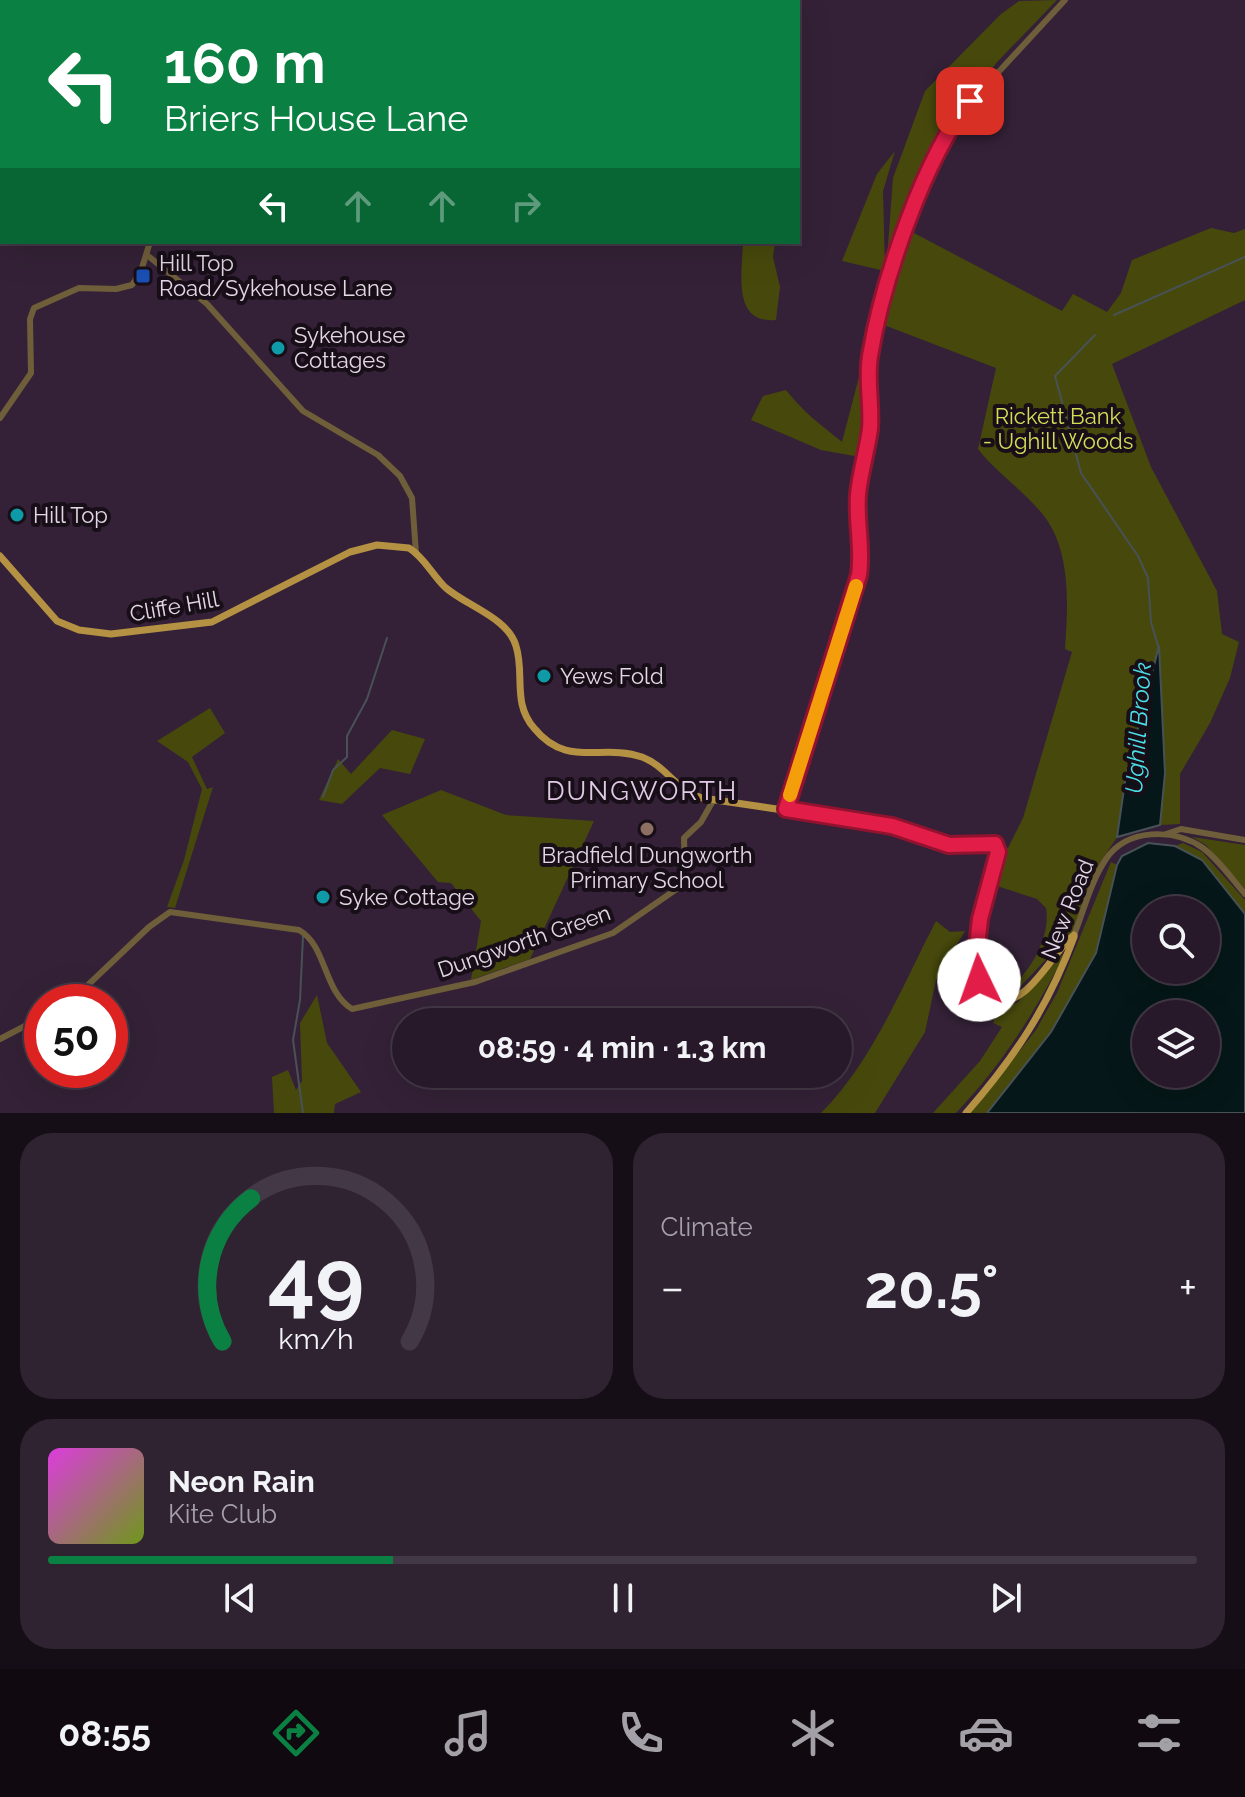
<!DOCTYPE html>
<meta charset="utf-8">
<style>
:root{--surface:#271929;--page:#2f2231;--text:#f1f3f6;--muted:#a4a0a8;--line:#433846;--accent:#0b8043}
body{margin:0;font-family:Raleway,sans-serif;background:var(--page);color:var(--text);height:100vh;display:flex;flex-direction:column;font-size:30px;white-space:nowrap}
*{box-sizing:border-box;margin:0}
p{font-size:26px;color:var(--muted)}
.icon{flex:none;width:44px;height:44px;fill:none;stroke:currentColor;stroke-width:2;stroke-linecap:round;stroke-linejoin:round}
.map{position:relative;height:1113px;overflow:hidden}
.drawer{display:flex;flex-direction:column;gap:20px;padding:20px;background:#150e17;flex:1}
.drawer>*{flex:none}
.top-card{position:absolute;left:0px;top:0px;width:800px;height:244px;box-shadow:0 8px 32px #0002,0 0 0 2px var(--line);background:#0b8043;color:#fff;overflow:hidden}
.tools{position:absolute;left:1132px;top:896px;display:grid;gap:16px}
.tools a{display:grid;place-items:center;width:88px;height:88px;border-radius:50%;background:var(--surface);box-shadow:0 8px 32px #0002,0 0 0 2px var(--line);font-size:40px}
.speed{position:absolute;left:24px;top:984px;display:flex;gap:16px;font-size:40px;font-weight:700;text-align:center}
.speed>*{display:grid;place-content:center;width:104px;height:104px;border-radius:50%;background:var(--surface);box-shadow:0 8px 32px #0002,0 0 0 2px var(--line);line-height:1}
.speed .limit{border:12px solid #d22;background:#fff;color:#111}
.pin{position:absolute;display:grid;place-items:center;width:68px;height:68px;color:#fff;margin:-34px;border-radius:16px;box-shadow:0 4px 12px #0006}
.me{position:absolute;width:88px;margin:-44px;rotate:357deg;stroke-linejoin:round;filter:drop-shadow(0 0 6px #0008)}
.turn{display:flex;align-items:center;gap:28px;height:168px;padding:0 32px;font-size:36px}
.turn .icon{width:104px;height:104px;stroke-width:2.5}
.turn b{display:block;font-size:56px;line-height:68px}
.lanes{display:flex;align-items:center;height:76px;padding:0 32px;background:#0003;justify-content:center;gap:40px;direction:ltr}
.lanes .off{opacity:.35}
.big{font-size:60px;font-weight:700;line-height:1.1}
.drawer .card{flex:1;display:flex;flex-direction:column;justify-content:center;gap:12px;min-width:0;padding:0 28px;border-radius:32px;background:var(--page)}
.drawer .dial{align-items:center;gap:0}
.dial svg{height:208px;overflow:visible;fill:none;stroke:var(--line);stroke-width:7;stroke-linecap:round;text-anchor:middle}
.dial text{fill:var(--text);stroke:none}
.song{display:flex;align-items:center;gap:24px}
.cover{width:96px;height:96px;border-radius:12px;background:linear-gradient(135deg,hsl(300 70% 55%),hsl(80 70% 35%))}
.played{height:8px;border-radius:4px;background:linear-gradient(90deg,var(--accent) 30%,var(--line) 30%)}
.keys{display:flex;justify-content:space-around;direction:ltr}
.heat{display:flex;justify-content:space-between;align-items:center;font-size:44px;direction:ltr}
.drawer .tiles{flex:1;display:grid;gap:20px;grid-template-columns:1fr 1fr}
.card:last-child{grid-column:span 2}
.trip{position:absolute;left:392px;top:1008px;width:460px;height:80px;border-radius:40px;background:var(--surface);box-shadow:0 8px 32px #0002,0 0 0 2px var(--line);font-weight:700;line-height:80px;text-align:center}
.menu{display:flex;height:128px;justify-content:space-around;align-items:center;background:#100a10;color:var(--muted)}
.menu .icon{width:56px;height:56px}
.menu .current{color:var(--accent)}
.menu b{font-size:36px;color:var(--text)}
.map>svg:first-child{display:block}
</style>
<div class="map">
<svg width="1245" height="1113" viewBox="0 0 1245 1113">
<rect width="100%" height="100%" fill="#342137"/>
<g fill="#47490c">
<polygon points="1057,0 998,61 954,116 887,259 893,178 925,91 1001,14 1019,1"/>
<polygon points="895,151 883,191 885,271 842,261 877,174"/>
<path d="M1211,228L1234,233L1245,229V300L1112,364L1151,467L1217,591L1222,634L1239,642L1230,678L1210,723L1180,774V824L1160,825L1165,773L1159,651L1126,775L1117,837L1098,866L1072,932L1015,992L1000,997L988,990L981,973L995,988L1006,991C1030,974 1051,937 1046,908L1037,899L994,885L1003,847L1008,848L1023,818L1072,652L1065,649C1068,605 1072,547 1040,511C1020,488 996,472 978,449L996,368L884,325L912,232L1062,311L1073,294L1107,312L1121,293L1132,260Z"/>
<path d="M743,242H775L773,257L780,287L776,320C732,324 742,273 743,242Z"/>
<path d="M859,377L864,406L860,457L821,450L751,420L763,396L786,390C805,414 819,423 842,442Z"/>
<polygon points="210,708 225,733 192,757 207,789 213,787 175,908 167,907 184,860 202,789 188,762 157,741"/>
<polygon points="392,730 425,739 410,774 380,768 342,804 319,800 338,759 351,774"/>
<polygon points="441,790 506,815 594,821 530,959 471,980 481,921 451,883 438,882 382,815"/>
<polygon points="1192,837 1245,845 1245,889 1206,845"/>
<polygon points="1183,843 1202,852 1245,900 1245,914 1202,860 1175,846"/>
<polygon points="1111,862 1117,865 1096,953 1051,1032 987,1113 970,1113 1036,1030 1057,993"/>
<path d="M936,921L950,932L965,931L936,980L925,1032L875,1113H821C873,1061 902,986 936,921Z"/>
<path d="M1067,950C1036,1010 1003,1064 956,1113H933L980,1061L1002,1027L993,1023L1000,1007L1017,1003Z"/>
<polygon points="317,995 327,1043 361,1092 335,1104 334,1113 274,1113 272,1077 288,1070 296,1090 302,1081 300,1023"/>
</g>
<g fill="#051718" stroke="#485156" stroke-width="2" fill-rule="evenodd">
<polygon points="1159,646 1165,773 1160,825 1117,837 1126,775"/>
<path d="M1148,843L1175,846L1202,860L1245,914V1113H987L1051,1032L1096,953L1117,865L1122,856ZM1146,910H1206V970H1146ZM1146,1014H1206V1074H1146Z"/>
</g>
<g fill="none" stroke-linecap="round" stroke-linejoin="round">
<g stroke="#485156" stroke-width="2">
<polyline points="1114,315 1245,257"/>
<polyline points="1095,335 1055,376 1081,473 1138,556 1148,578 1151,622 1159,649"/>
<polyline points="323,797 333,770 347,757 347,736 367,699 387,638"/>
<polyline points="303,1113 293,1040 300,1000 303,936"/>
</g>
<g stroke="#6f5e3a" stroke-width="6">
<polyline points="208,2 208,0"/>
<polyline points="147,255 207,304 303,411 378,455 400,476 412,498 416,553"/>
<polyline points="0,418 31,373 30,319 34,308 79,288 116,289 132,285 141,271 150,242"/>
<polyline points="786,809 859,575 863,552 858,496 870,423 870,356 900,241 957,117 1065,0"/>
<polyline points="1166,834 1181,829 1245,840"/>
<path d="M1074,935C1084,910 1091,881 1106,859C1127,828 1174,828 1203,848C1219,860 1232,879 1245,894"/>
<path d="M70,1002L149,927L170,912L299,930C327,946 323,991 352,1009L475,982L613,933L681,886L685,874L684,838L701,822L714,799"/>
<polyline points="0,1039 42,1017"/>
</g>
<g stroke="#b49143" stroke-width="7">
<path d="M0,556L57,621L79,630L111,634L212,622L350,552L377,545L409,548C424,557 433,576 446,588C467,606 508,618 516,646C525,674 512,703 534,728C567,769 602,743 642,757C666,766 676,790 702,798L892,826L949,845L995,844L998,852C987,891 956,971 994,1000C1028,1009 1052,952 1074,935"/>
<path d="M966,1113C1015,1057 1048,1007 1074,937"/>
</g>
</g>
<g fill="none" stroke-linecap="round" stroke-linejoin="round">
<defs>
<path id="route" d="M970,101C924,157 882,283 870,356C866,380 872,405 870,429C867,451 860,473 858,495C856,523 863,548 859,575L786,809L892,826L949,845L995,844L998,852L980,919L976,956L979,980"/>
</defs>
<use href="#route" stroke="#92132f" stroke-width="20"/>
<use href="#route" stroke="#e11d48" stroke-width="14"/>
<polyline stroke="#f59e0b" stroke-width="14" points="790,795 856,586"/>
</g>
<rect fill="#1a4fb4" stroke="#170e18" stroke-width="3" x="135" y="268" width="16" height="16" rx="4"/>
<g fill="#0f9aa8" stroke="#170e18" stroke-width="3">
<circle cx="278" cy="348" r="8"/>
<circle cx="17" cy="515" r="8"/>
<circle cx="544" cy="676" r="8"/>
<circle cx="323" cy="897" r="8"/>
</g>
<circle fill="#8d6e63" stroke="#170e18" stroke-width="3" cx="647" cy="829" r="8"/>
<g text-anchor="middle" dominant-baseline="central" stroke-width="8" stroke-linejoin="round" paint-order="stroke">
<g font-size="22" fill="#e3d7e6" stroke="#170e18" text-anchor="start">
<text x="159" y="263">Hill Top<tspan x="159" dy="25">Road/Sykehouse Lane</tspan></text>
<text x="294" y="335">Sykehouse<tspan x="294" dy="25">Cottages</tspan></text>
<text x="33" y="515">Hill Top</text>
<text x="560" y="676">Yews Fold</text>
<text x="647" y="855" text-anchor="middle">Bradfield Dungworth<tspan x="647" dy="25">Primary School</tspan></text>
<text x="339" y="897">Syke Cottage</text>
</g>
<g font-size="22" fill="#d5dc58" stroke="#170e18">
<text x="1058" y="416">Rickett Bank<tspan x="1058" dy="25">- Ughill Woods</tspan></text>
</g>
<g font-size="22" fill="#e3d7e6" stroke="#170e18">
<text transform="translate(174 606) rotate(-10)">Cliffe Hill</text>
<text transform="translate(1067 909) rotate(-68)">New Road</text>
<text transform="translate(524 941) rotate(-19)">Dungworth Green</text>
</g>
<g font-size="24" font-style="italic" fill="#4bdfe8" stroke="#170e18">
<text transform="translate(1138 728) rotate(-86)">Ughill Brook</text>
</g>
<g font-size="26" letter-spacing="2" fill="#e2cae7" stroke="#170e18">
<text x="642" y="791">DUNGWORTH</text>
</g>
</g>
</svg>
<div class="tools">
<a><svg class="icon" aria-label="search" viewBox="0 0 24 24"><circle cx="10" cy="10" r="6"/><path d="M15 15l6 6"/></svg></a>
<a><svg class="icon" aria-label="layers" viewBox="0 0 24 24"><path d="M12 4l9 5-9 5-9-5zM3 14l9 5 9-5"/></svg></a>
</div>
<div class="speed"><div class="limit">50</div></div>
<div class="pin" style="left:970px;top:101px;background:#d93025"><svg class="icon" aria-label="arrive" viewBox="0 0 24 24"><path d="M6 21V4h12l-3 4 3 4H6"/></svg></div>
<svg class="me" style="left:979px;top:980px" viewBox="-20 -20 40 40"><circle r="19" fill="#fff"/><path d="M0-13L10 11 0 6-10 11z" fill="#e11d48"/></svg>
<div class="trip">08:59 · 4 min · 1.3 km</div>
<div class="top-card">
<div class="turn"><svg class="icon" aria-label="left" viewBox="0 0 24 24"><path d="M17 20v-9H6M10 6l-5 5 5 5"/></svg><div><b>160 m</b>Briers House Lane</div></div>
<div class="lanes"><svg class="icon" aria-label="left" viewBox="0 0 24 24"><path d="M17 20v-9H6M10 6l-5 5 5 5"/></svg><svg class="icon off" aria-label="ahead" viewBox="0 0 24 24"><path d="M12 20V5M6 11l6-6 6 6"/></svg><svg class="icon off" aria-label="ahead" viewBox="0 0 24 24"><path d="M12 20V5M6 11l6-6 6 6"/></svg><svg class="icon off" aria-label="right" viewBox="0 0 24 24"><path d="M7 20v-9h11M14 6l5 5-5 5"/></svg></div>
</div>
</div>
<section class="drawer">
<div class="tiles">
<div class="card dial"><svg viewBox="0 0 100 80">
<path d="M14 69A42 42 0 1 1 86 69"/>
<path d="M14 69A42 42 0 0 1 25 14" stroke="#0b8043"/>
<text x="50" y="56" font-size="32" font-weight="700">49</text>
<text x="50" y="72" font-size="11">km/h</text>
</svg></div>
<div class="card"><p>Climate</p>
<div class="heat"><a>−</a><b class="big">20.5°</b><a>+</a></div>
</div>
<div class="card">
<div class="song"><i class="cover"></i><div><b>Neon Rain</b><p>Kite Club</p></div></div>
<div class="played"></div>
<div class="keys"><svg class="icon" aria-label="previous" viewBox="0 0 24 24"><path d="M18 5L8 12l10 7zM5 5v14"/></svg><svg class="icon" aria-label="pause" viewBox="0 0 24 24"><path d="M8 5v14M16 5v14"/></svg><svg class="icon" aria-label="next" viewBox="0 0 24 24"><path d="M6 5l10 7-10 7zM19 5v14"/></svg></div>
</div>
</div>
</section>
<nav class="menu">
<b>08:55</b>
<svg class="icon current" aria-label="directions" viewBox="0 0 24 24"><path d="M12 3l9 9-9 9-9-9zM9 14v-3h6M13 9l2 2-2 2"/></svg>
<svg class="icon" aria-label="music" viewBox="0 0 24 24"><path d="M9 18V5l10-2v13"/><circle cx="6" cy="18" r="3"/><circle cx="16" cy="16" r="3"/></svg>
<svg class="icon" aria-label="phone" viewBox="0 0 24 24"><path d="M5 4h4l2 5-3 2q2 4 5 5l2-3 5 2v4C11 20 4 13 5 4z"/></svg>
<svg class="icon" aria-label="climate" viewBox="0 0 24 24"><path d="M12 3v18M4 7l16 10M4 17L20 7"/></svg>
<svg class="icon" aria-label="car" viewBox="0 0 24 24"><path d="M5 17H2v-5l4-1 3-4h7l3 4 3 1v5h-3M9 17h6M6 11h13"/><circle cx="7" cy="17" r="2"/><circle cx="17" cy="17" r="2"/></svg>
<svg class="icon" aria-label="filters" viewBox="0 0 24 24"><path d="M4 7h16M4 17h16"/><circle cx="9" cy="7" r="2"/><circle cx="15" cy="17" r="2"/></svg>
</nav>
